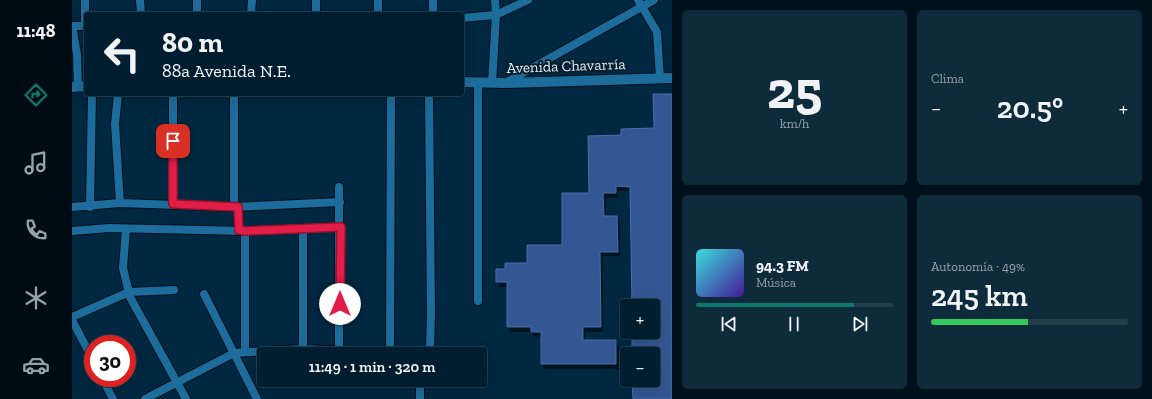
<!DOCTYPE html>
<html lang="es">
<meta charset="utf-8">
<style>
:root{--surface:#001e30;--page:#0e2b3c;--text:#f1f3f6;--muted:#95a2ab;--line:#223c4c;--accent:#0f766e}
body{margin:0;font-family:"Zilla Slab",serif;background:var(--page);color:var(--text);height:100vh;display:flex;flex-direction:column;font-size:15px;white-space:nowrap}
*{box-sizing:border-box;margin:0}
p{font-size:13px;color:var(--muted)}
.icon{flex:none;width:22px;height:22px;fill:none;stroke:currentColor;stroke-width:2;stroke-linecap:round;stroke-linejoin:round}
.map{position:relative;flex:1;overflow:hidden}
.side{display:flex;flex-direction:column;gap:10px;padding:10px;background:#00101a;width:480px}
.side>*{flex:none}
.guide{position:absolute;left:12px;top:12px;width:380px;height:84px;border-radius:4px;box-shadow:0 4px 16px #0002,0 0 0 1px var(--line);background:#001e30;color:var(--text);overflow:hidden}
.buttons{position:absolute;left:548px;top:299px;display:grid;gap:8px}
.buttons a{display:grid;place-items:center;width:40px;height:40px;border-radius:4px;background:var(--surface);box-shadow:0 4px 16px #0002,0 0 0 1px var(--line);font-size:20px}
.speed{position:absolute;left:12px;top:335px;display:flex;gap:8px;font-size:20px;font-weight:700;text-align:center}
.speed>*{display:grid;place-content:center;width:52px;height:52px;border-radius:50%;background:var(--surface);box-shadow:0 4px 16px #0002,0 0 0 1px var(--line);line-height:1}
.speed .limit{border:6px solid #d22;background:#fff;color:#111}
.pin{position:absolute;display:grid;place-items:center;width:34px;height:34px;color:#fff;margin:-17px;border-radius:8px;box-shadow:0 2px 6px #0006}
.me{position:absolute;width:44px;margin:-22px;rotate:0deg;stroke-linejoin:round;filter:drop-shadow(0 0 3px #0008)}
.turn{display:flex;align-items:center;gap:14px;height:84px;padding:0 12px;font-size:18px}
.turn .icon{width:52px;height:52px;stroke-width:2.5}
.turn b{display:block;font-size:28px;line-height:34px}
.big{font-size:30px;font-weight:600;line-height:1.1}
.side .widget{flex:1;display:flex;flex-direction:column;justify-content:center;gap:6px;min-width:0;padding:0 14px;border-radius:6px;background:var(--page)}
.side .dial{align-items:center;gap:0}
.dial b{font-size:52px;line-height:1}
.song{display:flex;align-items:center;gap:12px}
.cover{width:48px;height:48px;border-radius:6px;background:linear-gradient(135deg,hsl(180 70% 55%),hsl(260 70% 35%))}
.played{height:4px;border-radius:2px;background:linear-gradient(90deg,var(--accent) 80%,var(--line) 80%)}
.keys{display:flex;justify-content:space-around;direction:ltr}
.heat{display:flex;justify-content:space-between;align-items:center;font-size:22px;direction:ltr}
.charge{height:6px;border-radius:3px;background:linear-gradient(90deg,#34c759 49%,var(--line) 0)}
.side .tiles{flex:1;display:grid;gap:10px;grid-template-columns:repeat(2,1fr)}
.trip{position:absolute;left:185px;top:347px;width:230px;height:40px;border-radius:4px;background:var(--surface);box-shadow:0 4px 16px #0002,0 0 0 1px var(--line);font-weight:600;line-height:40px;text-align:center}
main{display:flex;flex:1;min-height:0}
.tab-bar{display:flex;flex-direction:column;width:72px;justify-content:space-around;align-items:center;background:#000c13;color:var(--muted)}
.tab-bar .icon{width:28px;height:28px}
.tab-bar .on{color:var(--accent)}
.tab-bar b{font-size:18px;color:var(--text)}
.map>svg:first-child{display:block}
</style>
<main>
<nav class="tab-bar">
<b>11:48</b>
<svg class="icon on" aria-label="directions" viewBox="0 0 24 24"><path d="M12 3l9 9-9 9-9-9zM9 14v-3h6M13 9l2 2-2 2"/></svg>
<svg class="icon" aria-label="music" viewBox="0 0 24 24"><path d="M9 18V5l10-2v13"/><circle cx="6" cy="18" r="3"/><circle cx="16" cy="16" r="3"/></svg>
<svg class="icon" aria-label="phone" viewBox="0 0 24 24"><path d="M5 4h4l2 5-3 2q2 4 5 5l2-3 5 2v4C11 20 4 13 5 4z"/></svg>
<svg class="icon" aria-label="climate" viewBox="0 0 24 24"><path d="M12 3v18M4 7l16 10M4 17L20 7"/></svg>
<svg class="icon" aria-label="car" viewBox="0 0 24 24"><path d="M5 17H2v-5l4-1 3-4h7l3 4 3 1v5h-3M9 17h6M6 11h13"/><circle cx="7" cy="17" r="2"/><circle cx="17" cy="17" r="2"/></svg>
</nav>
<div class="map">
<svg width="600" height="399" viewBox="0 0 600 399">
<rect width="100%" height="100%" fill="#002840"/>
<polygon fill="#0007" points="600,95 600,399 562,399 561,380 581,380 581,354 561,354 561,332 581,332 581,306 561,306 559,191 546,191 546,198 534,198 534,217 545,217 548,223 548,256 531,256 531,332 513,332 513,341 544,341 547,346 547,369 473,369 470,364 470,336 463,337 460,332 439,332 436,327 436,287 428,287 425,282 434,270 456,264 491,246 550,136 583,129"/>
<polygon fill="#335792" stroke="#4a6fac" points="581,94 600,94 600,399 561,399 560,380 581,380 581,354 560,354 560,332 581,332 581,306 560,306 558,187 544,186 544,193 531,193 532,216 545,216 546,252 528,252 529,327 511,327 511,340 544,340 544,364 469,364 469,332 459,332 459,327 435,327 435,282 424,282 424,269 433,269 433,263 455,263 455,245 490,245 490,193 517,193 516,136 549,135 549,129 582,128"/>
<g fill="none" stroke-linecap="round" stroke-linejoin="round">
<defs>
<g id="minor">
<polyline points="68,0 69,14"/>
<polyline points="125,0 125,14"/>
<polyline points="306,0 306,14"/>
<polyline points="566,0 585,32 588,78"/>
<polyline points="179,14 180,0"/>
<polyline points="244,14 244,0"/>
<polyline points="361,14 361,0"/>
<polyline points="390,18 424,15 456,0"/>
<polyline points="13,26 13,0"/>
<polyline points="420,83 424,15 423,0"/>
<polyline points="433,83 582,0"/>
<polyline points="6,86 5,54 0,26 14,26"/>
<polyline points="46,94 43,124 48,203"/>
<polyline points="101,94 101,204"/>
<polyline points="162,94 162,207"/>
<polyline points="0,207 48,203 162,207 268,202"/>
<polyline points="18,207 20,94"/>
<polyline points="166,207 167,230"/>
<polyline points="54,229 51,268 58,297 114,399"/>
<polyline points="0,231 37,228 173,231 269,227"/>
<polyline points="173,231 173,351"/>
<polyline points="132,294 185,399"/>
<polyline points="406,301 406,82"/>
<polyline points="0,317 57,292 102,290"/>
<polyline points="0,320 21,360"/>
<polyline points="231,349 231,228"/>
<polyline points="267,351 267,187"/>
<polyline points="318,353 319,94"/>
<polyline points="355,354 358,348 359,315 357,94"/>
<polyline points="30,378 41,399"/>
<polyline points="348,380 348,399"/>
<polyline points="73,399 162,353 231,349 329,354"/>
</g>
<g id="tertiary">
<polyline points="390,82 432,83 600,78"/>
<polyline points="0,87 14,86"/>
</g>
</defs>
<use href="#minor" stroke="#00101e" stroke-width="10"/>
<use href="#tertiary" stroke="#00101e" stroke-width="12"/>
<use href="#minor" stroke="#1d6d9c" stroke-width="8"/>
<use href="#tertiary" stroke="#1d6d9c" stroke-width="10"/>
</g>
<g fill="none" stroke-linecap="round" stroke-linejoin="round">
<defs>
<polyline id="route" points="101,141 101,204 166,207 167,230 173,231 269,227 268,304"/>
</defs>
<use href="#route" stroke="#92132f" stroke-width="10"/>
<use href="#route" stroke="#e11d48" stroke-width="7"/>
</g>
<g text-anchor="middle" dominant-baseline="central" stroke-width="4" stroke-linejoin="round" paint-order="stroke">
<g font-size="15" fill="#d9eefe" stroke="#061e2d">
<text transform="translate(494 66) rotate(-2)">Avenida Chavarría</text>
</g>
</g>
</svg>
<div class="buttons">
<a>+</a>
<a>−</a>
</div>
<div class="speed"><div class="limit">30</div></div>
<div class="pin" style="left:101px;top:141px;background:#d93025"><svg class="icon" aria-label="arrive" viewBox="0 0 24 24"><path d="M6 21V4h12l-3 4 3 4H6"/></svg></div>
<svg class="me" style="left:268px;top:304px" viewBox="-20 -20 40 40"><circle r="19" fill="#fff"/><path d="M0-13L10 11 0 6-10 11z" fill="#e11d48"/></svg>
<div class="trip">11:49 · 1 min · 320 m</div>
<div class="guide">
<div class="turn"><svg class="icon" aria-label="left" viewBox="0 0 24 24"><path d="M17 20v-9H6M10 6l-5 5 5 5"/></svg><div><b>80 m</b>88a Avenida N.E.</div></div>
</div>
</div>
<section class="side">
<div class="tiles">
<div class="widget dial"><b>25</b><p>km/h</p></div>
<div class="widget"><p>Clima</p>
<div class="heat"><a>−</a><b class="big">20.5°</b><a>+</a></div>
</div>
<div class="widget">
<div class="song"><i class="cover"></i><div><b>94.3 FM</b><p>Música</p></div></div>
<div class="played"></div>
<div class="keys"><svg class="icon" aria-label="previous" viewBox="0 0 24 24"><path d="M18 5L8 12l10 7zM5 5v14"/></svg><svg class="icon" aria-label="pause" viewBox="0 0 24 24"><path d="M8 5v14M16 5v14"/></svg><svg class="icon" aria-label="next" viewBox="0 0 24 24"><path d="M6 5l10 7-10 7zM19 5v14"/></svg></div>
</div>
<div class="widget"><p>Autonomía · 49%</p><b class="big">245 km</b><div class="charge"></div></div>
</div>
</section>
</main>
